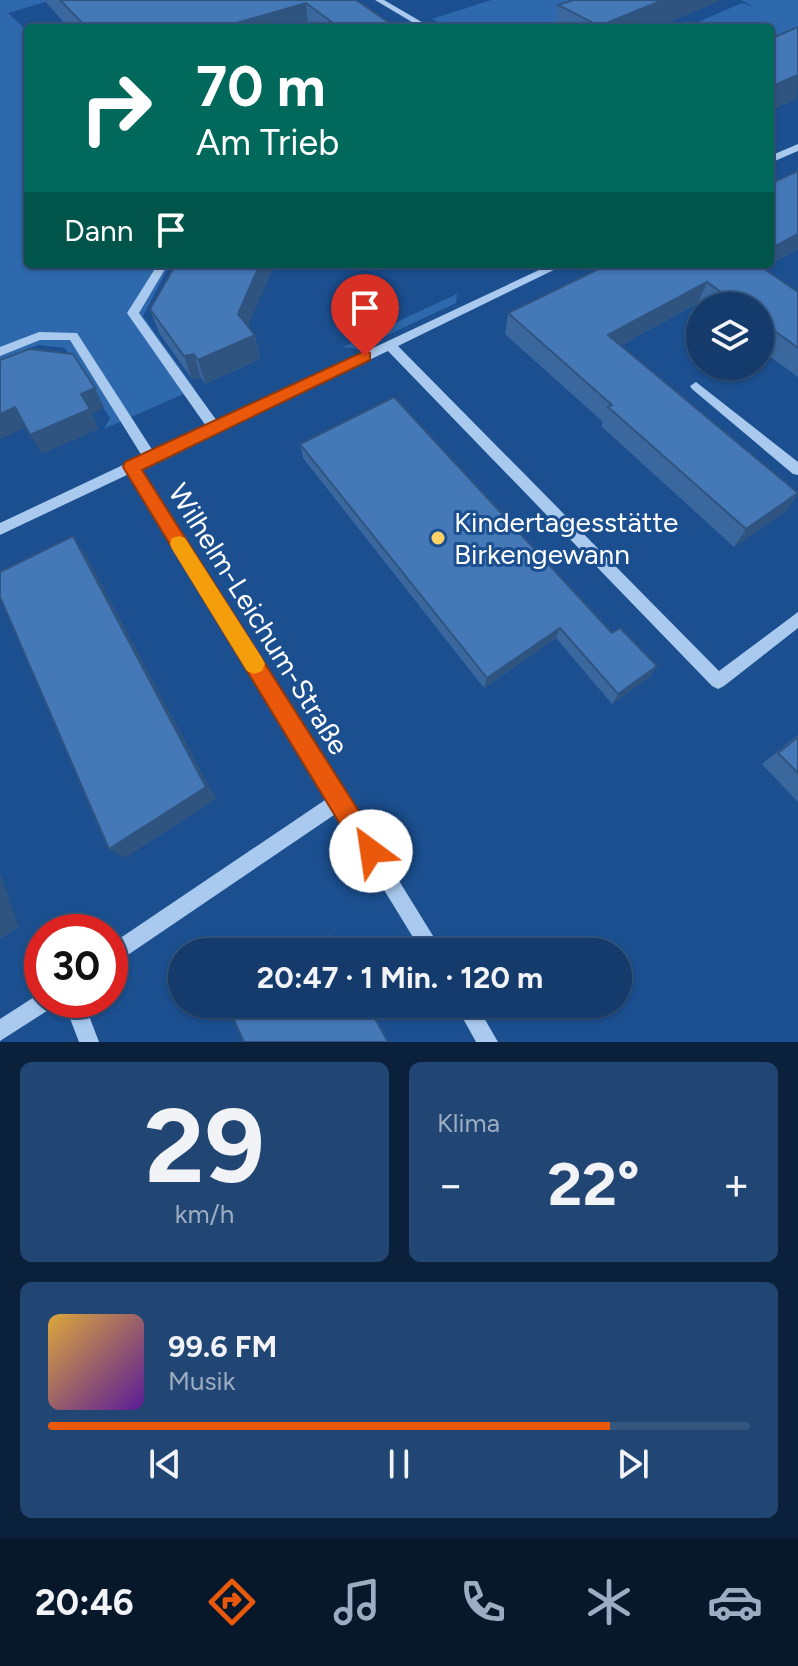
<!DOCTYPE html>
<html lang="de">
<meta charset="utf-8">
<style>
:root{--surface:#143b6b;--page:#214673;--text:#f1f3f6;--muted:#9dadc1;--line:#33557e;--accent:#ea580c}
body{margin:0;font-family:Figtree,sans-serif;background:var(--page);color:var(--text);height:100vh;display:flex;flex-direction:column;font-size:30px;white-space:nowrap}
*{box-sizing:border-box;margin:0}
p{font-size:26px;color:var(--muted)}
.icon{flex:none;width:44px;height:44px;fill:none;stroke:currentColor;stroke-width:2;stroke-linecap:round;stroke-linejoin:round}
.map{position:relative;height:1042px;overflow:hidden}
.sheet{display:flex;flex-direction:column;gap:20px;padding:20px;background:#0b203b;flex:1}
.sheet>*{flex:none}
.hud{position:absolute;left:24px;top:24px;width:750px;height:244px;border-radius:8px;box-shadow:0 2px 6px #0004,0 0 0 2px var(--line);background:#00695c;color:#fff;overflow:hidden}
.buttons{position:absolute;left:686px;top:292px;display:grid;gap:16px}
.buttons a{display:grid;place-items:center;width:88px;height:88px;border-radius:50%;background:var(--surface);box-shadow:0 2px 6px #0004,0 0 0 2px var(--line);font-size:40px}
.speed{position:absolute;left:24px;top:914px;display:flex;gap:16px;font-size:40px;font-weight:700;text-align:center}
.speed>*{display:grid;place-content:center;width:104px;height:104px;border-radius:50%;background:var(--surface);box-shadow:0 2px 6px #0004,0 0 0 2px var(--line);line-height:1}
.speed .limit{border:12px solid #d22;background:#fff;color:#111}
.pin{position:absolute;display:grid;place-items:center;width:68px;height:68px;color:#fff;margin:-82px -34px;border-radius:50% 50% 50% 0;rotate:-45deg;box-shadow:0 0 8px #0007}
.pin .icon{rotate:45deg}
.me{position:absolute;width:88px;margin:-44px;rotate:329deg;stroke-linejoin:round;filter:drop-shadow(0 0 6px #0008)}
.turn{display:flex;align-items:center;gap:28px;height:168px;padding:0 40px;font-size:36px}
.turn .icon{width:104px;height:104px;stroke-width:2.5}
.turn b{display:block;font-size:56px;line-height:68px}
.then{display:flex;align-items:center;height:76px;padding:0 40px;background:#0003;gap:16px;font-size:30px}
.big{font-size:60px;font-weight:700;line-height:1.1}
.sheet .card{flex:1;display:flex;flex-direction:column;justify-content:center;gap:12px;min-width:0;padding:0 28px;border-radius:12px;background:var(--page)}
.sheet .dial{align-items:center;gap:0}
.dial b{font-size:104px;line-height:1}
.song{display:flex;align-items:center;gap:24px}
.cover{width:96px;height:96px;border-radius:12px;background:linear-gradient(135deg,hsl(40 70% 55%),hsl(270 70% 35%))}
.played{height:8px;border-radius:4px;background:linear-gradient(90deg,var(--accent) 80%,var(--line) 80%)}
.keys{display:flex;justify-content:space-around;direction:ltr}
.heat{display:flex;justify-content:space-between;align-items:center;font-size:44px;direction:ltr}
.sheet .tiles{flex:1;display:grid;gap:20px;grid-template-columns:1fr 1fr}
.card:last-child{grid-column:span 2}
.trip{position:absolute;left:168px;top:938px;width:464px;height:80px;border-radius:40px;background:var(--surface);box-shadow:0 2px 6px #0004,0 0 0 2px var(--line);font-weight:700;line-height:80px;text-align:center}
.menu{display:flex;height:128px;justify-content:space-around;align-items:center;background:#08182b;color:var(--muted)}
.menu .icon{width:56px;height:56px}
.menu .current{color:var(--accent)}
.menu b{font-size:36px;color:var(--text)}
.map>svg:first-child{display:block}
</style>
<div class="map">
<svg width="798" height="1042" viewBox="0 0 798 1042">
<rect width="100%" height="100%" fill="#1b4f8f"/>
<g fill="#2e69ad">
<polygon points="0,0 52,0 8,13 28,32 28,264 170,264 143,316 195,389 104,429 110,418 65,348 38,345 0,360"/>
<polygon points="491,0 640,0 568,28 449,28 432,19"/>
<polygon points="741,0 798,0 798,34 770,47 770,28 684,28 742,3 754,7"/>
<polygon points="457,294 456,303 358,349 343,347"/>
</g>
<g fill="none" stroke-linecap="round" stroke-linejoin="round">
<g fill="#a9c9ee" fill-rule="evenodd">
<polygon points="375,0 384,0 432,28 422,28"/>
<polygon points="798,144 798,151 770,163 770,156"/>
<polygon points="158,264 168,264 139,313 217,421 552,264 566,264 398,346 719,671 798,612 798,628 724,686 718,689 712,686 388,351 139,469 346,795 443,952 422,952 337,813 110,967 110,945 328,798 129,474 0,535 0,523 142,456 70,340 40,340 0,356 0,347 39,332 77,333 153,451 206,426 127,313"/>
<polygon points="696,382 798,462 798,475 793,474 692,389 690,386"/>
<polygon points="42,992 42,1000 56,1000 53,1007 0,1041 0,1019"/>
<polygon points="63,1000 83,1000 99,1042 79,1042"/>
<polygon points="455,1004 476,1004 498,1042 476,1042"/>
</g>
</g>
<g fill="#3a679d">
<polygon points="44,0 356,0 397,28 69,28"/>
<polygon points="558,5 656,28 555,28"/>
<polygon points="798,171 798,249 763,268 798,292 798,377 760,349 760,306 702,306 698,303 620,346 798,494 785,512 734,547 601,426 603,422 505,334 508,313"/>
<polygon points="150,309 248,326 255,335 260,359 205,384 201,378 192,379 159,333"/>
<polygon points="300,444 612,633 657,666 650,677 612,704 556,638 484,688 303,458"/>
<polygon points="798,735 798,802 762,764"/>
</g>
<g fill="#305480">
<polygon points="663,0 722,0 656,28 598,28 599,26"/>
<polygon points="306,3 308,28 219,28"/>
<polygon points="798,74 797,99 770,111 770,87"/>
<polygon points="798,234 798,249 741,280 748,264 770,264 770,249"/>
<polygon points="260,264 275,264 243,338 238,314"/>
<polygon points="707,282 698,303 602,356 608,335"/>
<polygon points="255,335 260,359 205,384 198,360"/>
<polygon points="194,354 201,378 192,379 184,356"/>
<polygon points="95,388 104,408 92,414 99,429 42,454 30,435 81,394"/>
<polygon points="15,407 27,427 0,439 0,414"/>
<polygon points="798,494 785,512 734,547 746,529"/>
<polygon points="73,536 87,557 216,799 125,858 109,849"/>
<polygon points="560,628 556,638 484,688 487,678"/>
<polygon points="657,666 650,677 612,704 618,694"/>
<polygon points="0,873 19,927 0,939"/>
</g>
<g fill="#4478b7" stroke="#305480" stroke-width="2">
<polygon points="60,0 356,0 397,28 340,28 306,3 219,28 87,28"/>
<polygon points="573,0 663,0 599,26 558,5"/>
<polygon points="798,27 798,75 770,87 770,39"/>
<polygon points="798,171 798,234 770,249 770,184"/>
<polygon points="176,264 260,264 238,314 255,335 198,360 194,354 184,356 150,309"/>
<polygon points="609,264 757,264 798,292 798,348 760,320 760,306 740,306 707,282 608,335 798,493 746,529 608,407 612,405 508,313"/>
<polygon points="29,349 73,354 95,388 81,394 90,409 30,435 15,407 0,414 0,360"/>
<polygon points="394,397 612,633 620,628 657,666 618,694 560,628 487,678 300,444"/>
<polygon points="73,536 206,787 109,849 0,597 0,572"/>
<polygon points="798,737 798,773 778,753"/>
<polygon points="329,935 339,952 306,952"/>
<polygon points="236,1004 367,1004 388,1042 244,1042 229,1009"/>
</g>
<polygon fill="#ea580c" stroke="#983908" stroke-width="2" points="365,351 370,353 370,360 142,470 379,843 383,851 379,860 371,863 362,860 123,467 125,462"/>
<polygon fill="#f59e0b" points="179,536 185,538 262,658 265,664 262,671 254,674 247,671 172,549 170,544 172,538"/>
<circle fill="#ffd166" stroke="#1b4f8f" stroke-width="3" cx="438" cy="538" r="8"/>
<g text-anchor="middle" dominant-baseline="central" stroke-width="6" stroke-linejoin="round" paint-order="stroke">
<g font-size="28" fill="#fff" stroke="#1b4f8f" text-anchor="start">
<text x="454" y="522">Kindertagesstätte<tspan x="454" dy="32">Birkengewann</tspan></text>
</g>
<g font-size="28" fill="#fff" stroke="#1b4f8f">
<text transform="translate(259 619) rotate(58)">Wilhelm-Leichum-Straße</text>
</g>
</g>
</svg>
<div class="buttons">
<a><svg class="icon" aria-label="layers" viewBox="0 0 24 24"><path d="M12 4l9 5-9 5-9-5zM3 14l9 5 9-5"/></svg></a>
</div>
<div class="speed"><div class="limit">30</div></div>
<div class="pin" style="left:365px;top:356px;background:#d93025"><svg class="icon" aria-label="arrive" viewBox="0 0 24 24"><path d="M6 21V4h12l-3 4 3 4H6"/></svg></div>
<svg class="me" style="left:371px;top:851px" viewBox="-20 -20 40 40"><circle r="19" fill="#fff"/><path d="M0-13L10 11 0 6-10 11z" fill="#ea580c"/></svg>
<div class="trip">20:47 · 1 Min. · 120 m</div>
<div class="hud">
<div class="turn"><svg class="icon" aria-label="right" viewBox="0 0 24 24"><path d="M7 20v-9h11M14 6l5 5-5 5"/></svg><div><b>70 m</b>Am Trieb</div></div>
<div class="then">Dann<svg class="icon" aria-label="arrive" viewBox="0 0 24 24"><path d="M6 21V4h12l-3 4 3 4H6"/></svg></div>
</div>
</div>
<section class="sheet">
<div class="tiles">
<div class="card dial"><b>29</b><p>km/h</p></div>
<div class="card"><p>Klima</p>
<div class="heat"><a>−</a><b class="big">22°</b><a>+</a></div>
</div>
<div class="card">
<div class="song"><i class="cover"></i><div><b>99.6 FM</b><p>Musik</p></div></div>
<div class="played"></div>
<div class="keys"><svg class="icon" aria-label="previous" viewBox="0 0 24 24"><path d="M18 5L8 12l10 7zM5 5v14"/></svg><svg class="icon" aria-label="pause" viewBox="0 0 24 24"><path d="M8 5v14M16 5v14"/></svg><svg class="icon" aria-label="next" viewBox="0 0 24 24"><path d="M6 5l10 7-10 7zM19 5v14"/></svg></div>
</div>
</div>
</section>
<nav class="menu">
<b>20:46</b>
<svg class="icon current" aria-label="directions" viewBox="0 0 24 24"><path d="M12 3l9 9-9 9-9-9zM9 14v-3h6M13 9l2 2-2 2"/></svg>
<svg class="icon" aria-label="music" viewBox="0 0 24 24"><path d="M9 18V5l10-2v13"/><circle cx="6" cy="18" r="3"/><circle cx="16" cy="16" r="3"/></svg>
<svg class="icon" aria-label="phone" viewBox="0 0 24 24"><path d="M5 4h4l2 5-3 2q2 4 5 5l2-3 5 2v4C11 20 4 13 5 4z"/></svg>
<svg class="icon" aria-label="climate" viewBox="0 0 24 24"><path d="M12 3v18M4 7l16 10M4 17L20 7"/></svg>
<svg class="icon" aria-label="car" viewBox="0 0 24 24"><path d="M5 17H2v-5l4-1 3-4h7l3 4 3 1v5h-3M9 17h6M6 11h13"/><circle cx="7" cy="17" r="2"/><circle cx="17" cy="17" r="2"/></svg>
</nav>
